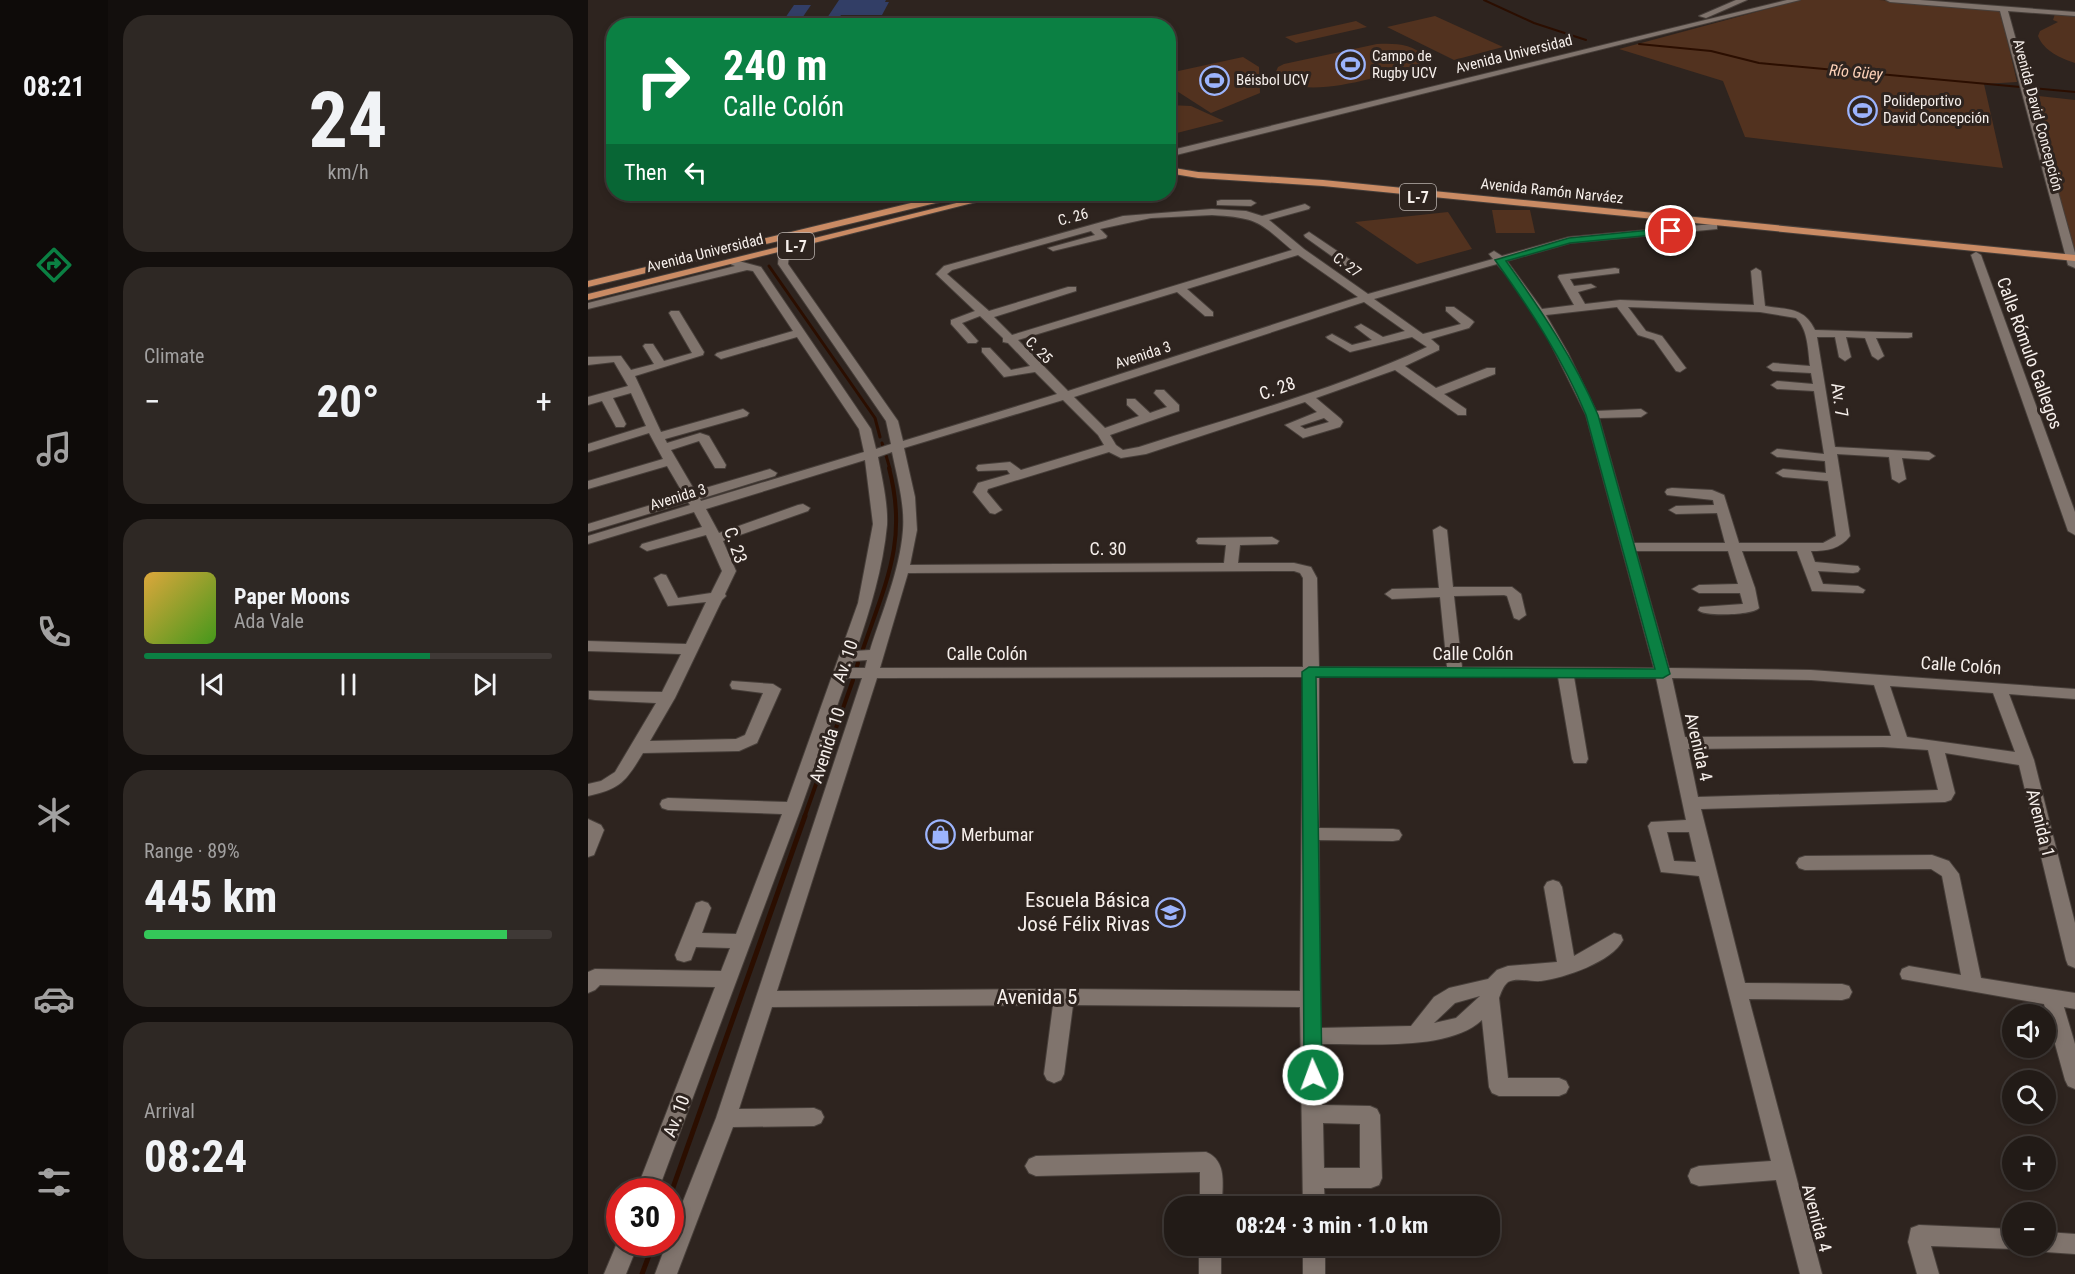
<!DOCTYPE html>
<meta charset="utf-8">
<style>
:root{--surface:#221b17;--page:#2e2824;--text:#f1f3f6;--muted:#a2a1a1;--line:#3f3936;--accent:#0b8043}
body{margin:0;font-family:"Roboto Condensed",sans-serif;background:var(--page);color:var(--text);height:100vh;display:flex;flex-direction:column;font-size:22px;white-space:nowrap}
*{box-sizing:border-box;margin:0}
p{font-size:20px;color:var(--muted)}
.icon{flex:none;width:33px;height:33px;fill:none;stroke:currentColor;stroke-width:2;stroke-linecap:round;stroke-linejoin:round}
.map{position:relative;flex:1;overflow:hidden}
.side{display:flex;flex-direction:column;gap:15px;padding:15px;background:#130f0d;width:480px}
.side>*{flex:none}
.hud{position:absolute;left:18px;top:18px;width:570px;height:183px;border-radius:24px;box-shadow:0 3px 9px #0003,0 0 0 2px var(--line);background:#0b8043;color:#fff;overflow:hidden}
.buttons{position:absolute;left:1414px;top:1004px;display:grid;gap:12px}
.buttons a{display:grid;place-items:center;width:54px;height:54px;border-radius:50%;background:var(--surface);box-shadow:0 3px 9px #0003,0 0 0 2px var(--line);font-size:30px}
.speed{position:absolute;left:18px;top:1178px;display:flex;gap:12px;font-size:30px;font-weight:700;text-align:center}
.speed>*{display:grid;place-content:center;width:78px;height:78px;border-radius:50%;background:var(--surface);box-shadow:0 3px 9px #0003,0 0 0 2px var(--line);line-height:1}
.speed .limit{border:9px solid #d22;background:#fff;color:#111}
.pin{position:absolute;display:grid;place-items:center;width:51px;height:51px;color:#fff;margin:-26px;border:3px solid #fff;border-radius:50%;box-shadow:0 2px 6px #0007}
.me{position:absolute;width:66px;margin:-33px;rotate:358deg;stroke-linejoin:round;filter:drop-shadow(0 0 4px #0008)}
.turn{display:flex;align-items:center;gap:21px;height:126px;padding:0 18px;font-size:27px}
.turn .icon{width:78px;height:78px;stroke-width:2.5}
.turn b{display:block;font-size:42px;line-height:51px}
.then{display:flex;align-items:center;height:57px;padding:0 18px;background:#0003;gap:12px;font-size:22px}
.big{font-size:45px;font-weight:700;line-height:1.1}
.side .tile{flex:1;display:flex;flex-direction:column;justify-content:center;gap:9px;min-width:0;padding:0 21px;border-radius:24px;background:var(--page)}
.side .dial{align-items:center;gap:0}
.dial b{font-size:78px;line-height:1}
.song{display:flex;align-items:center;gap:18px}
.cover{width:72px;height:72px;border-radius:9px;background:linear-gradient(135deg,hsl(40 70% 55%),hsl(100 70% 35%))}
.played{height:6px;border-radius:3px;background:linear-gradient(90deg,var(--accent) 70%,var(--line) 70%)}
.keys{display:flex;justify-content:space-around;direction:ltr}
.heat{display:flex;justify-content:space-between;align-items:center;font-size:33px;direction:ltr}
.charge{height:9px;border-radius:4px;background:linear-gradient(90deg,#34c759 89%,var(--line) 0)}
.trip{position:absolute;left:576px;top:1196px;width:336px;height:60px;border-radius:24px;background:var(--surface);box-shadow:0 3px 9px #0003,0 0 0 2px var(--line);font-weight:700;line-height:60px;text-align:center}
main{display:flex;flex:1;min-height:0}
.tab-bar{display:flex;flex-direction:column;width:108px;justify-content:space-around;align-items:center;background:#0e0b09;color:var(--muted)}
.tab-bar .icon{width:42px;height:42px}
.tab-bar .selected{color:var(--accent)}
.tab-bar b{font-size:27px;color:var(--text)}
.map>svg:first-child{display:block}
</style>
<main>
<nav class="tab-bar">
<b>08:21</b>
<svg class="icon selected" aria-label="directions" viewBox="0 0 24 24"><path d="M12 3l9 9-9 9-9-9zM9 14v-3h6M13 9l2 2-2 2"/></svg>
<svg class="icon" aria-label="music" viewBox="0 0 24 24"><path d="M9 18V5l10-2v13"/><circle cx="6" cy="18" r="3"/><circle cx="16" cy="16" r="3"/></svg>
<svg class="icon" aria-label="phone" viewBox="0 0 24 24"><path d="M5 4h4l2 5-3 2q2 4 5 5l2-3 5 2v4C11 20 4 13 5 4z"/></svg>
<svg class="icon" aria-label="climate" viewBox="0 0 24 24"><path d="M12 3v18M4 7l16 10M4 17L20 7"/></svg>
<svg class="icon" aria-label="car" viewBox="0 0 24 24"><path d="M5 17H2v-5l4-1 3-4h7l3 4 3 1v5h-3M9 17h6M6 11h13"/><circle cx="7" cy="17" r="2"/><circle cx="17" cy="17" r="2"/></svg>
<svg class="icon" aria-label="filters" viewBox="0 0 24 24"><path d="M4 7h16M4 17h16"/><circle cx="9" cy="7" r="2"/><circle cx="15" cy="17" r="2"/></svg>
</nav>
<section class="side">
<div class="tile dial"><b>24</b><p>km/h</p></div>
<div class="tile"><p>Climate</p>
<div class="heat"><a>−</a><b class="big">20°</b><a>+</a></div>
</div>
<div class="tile">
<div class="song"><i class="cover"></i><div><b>Paper Moons</b><p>Ada Vale</p></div></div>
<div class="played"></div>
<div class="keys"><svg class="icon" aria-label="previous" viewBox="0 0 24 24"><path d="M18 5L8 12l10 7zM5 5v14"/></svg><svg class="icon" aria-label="pause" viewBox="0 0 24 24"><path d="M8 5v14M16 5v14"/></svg><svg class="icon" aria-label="next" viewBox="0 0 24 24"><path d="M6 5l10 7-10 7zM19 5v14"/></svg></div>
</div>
<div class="tile"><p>Range · 89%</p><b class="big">445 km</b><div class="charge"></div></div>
<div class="tile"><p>Arrival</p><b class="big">08:24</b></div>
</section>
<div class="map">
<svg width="1487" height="1274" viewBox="0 0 1487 1274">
<rect width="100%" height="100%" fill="#2e241f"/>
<g fill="#52321f">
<polygon points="1212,0 1291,0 1412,9 1429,82 1396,84 1415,168 1157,137 1135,81 1031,49"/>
<path d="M1467,14L1487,17V63C1472,58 1456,51 1450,36L1452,31L1470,22L1465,20Z"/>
<polygon points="847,16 915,47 866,60 799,27"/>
<polygon points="768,21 779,27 708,43 697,37"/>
<path d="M789,44C808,43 824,44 838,57L837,62L829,66C797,74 711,105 687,74L690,67L696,64Z"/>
<polygon points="655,57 671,67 672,93 623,113 581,86 581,73"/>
<polygon points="1441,95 1487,100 1487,252"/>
<polygon points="581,105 603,106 636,121 581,135"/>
<polygon points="904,210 942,210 947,233 908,233"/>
<polygon points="860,212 884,249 829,264 767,222"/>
</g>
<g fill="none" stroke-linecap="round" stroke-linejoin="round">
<g stroke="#2b0e00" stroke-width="2">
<polyline points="896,0 946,23 998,40"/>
<polyline points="1051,44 1123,51 1171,63 1487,92"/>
</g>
<g stroke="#2b0e00" stroke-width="3">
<polyline points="181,266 287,418 292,437"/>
<polyline points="294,443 295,446"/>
<polyline points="297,452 302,469"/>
</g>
<g stroke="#2b0e00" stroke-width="4">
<path d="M275,649C298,582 320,540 301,468"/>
<polyline points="269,666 270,663"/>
<polyline points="216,818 265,680"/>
</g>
<g stroke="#2b0e00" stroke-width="5">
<polyline points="82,1196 217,816"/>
<polyline points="54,1274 66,1242"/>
</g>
</g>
<g fill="#323e66">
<polygon points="251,0 298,0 297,2 301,2 294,15 253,15 247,24 235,24"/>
<polygon points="206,5 223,5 210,24 193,24"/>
</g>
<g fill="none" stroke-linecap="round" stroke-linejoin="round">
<defs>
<g id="minor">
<polygon points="1148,0 1159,0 1118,18 1111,16"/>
<polygon points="1199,0 1212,0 580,157 580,151"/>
<polygon points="1298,0 1332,0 1487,12 1487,16 1420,11 1487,253 1487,268 1480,265 1412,11 1302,2"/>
<polygon points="633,200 663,200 668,203 663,206 629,205 629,201"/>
<path d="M717,204L722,207L721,209L681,220L716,249L780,294L905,259L901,254L906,251L914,256L981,237L1125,224L1129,225V229L982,243L919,261L954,309L986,305L970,277L971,275L1027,268L1031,269V273L982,279L986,286L1003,284L1008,287L990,292L997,304L1032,300L1166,305L1163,271L1168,268L1173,271L1177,306C1200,310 1216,307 1227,330L1324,333V337L1320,338H1288L1296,356L1290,360L1284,356L1277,338L1258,337L1263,357L1257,361L1251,357L1247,337H1229L1247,447L1341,452L1347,456L1341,460L1314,458L1318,479L1311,483L1304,479L1301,457L1249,454L1262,536C1252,549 1239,551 1223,551L1227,562L1270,566L1272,569L1270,572L1265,573L1230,571L1235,584L1270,586L1277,590L1275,593L1224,591L1209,551H1154L1167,588L1171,608C1165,615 1116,617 1110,610L1112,607L1155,604L1152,593H1111L1104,589L1111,585L1150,584L1140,551H1048L1081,668L1223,670L1487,689V699L1421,694L1446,760L1487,923V968L1480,965L1478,960L1431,765L1357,753L1367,793L1363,800L1357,802L1113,809L1157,983L1254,984L1261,986L1264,992L1261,998L1254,1000L1161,999L1234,1274H1212L1188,1180L1111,1186L1103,1183L1100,1176L1103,1169L1111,1166L1183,1161L1111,876L1073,872L1060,826L1063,822L1098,820L1068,678L986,677L1000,759L998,763H986L984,759L970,677H731V828L805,829L811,830L814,835L811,840L805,841L731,840L732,1028L823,1026L846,997L861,988L900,979L909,970L920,966L969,962L956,887L959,882L965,880L971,882L974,887L986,956L1026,933L1033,935L1035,940C1024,962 976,978 953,981C943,982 929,977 920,982C915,986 913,993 911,998L920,1078H971L978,1081L981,1087L978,1093L971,1096H911L904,1093L901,1087L894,1020C860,1052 777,1043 733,1044L734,1105L782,1106L789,1109L792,1115L794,1178L791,1185L783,1188H736L737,1206H715L712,1007L485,1005L476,1074L473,1080L466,1083L459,1080L456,1074L465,1005L184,1007L151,1109L226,1108L233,1111L236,1117L233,1123L226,1126L145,1127L89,1274H67L79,1242H82V1234L128,1118L274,678H259L213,808L70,1191H48L127,987L12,985L7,990L0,993V972L7,969L133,971L142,948L108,947L103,960L96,962L89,960L87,955L108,903L114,901L120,903L123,908L114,933L148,934L194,814L80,810L74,808L72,804L74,800L80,798L199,802L270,603L285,524L277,460L118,509L131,533L210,505L215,504L222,508L220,511L135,541L148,571L137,594L138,596L134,600L87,698L62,741L148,739L157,735L175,693L144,689L142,685L144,681L185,684L193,689L169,743L151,751L55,753C38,781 33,789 0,796V784L13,781L27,772L68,703L7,700L1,699V691L74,692L93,654L0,651V641L98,644L118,602L80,606L66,578L73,574L78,575L90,598L123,593L134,571L118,535L59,551L52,547L54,544L114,527L106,512L0,544V536L102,505L100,502L0,532V524L96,495L79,466L0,489V481L75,459L61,433L0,452V444L58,426L43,393L25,398L38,424L36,427H28L14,401L0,405V397L40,386L26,362L0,365V357L33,356L43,370L66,364L55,346L57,344H65L76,361L104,353L81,313L83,311H91L116,352L115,355L47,376L73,432L155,409L161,413L159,416L77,439L79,443L112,433L121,436L138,465L137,468H127L111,441L83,450L107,491L182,469L189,473L187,476L112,499L113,501L276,452L271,429L209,337L133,359L127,355L129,353L205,331L165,271L159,270L0,309V303L147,266L138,262L143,259L173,267L283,429L288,449L303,444L298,421L190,264L191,254L200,245L209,247L201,255L200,264L310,421L315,441L469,394L447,372L416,377L394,352V348H402L423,370L442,366L420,343L415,342V338L392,316L374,323L390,341L388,343H380L363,324V320L387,311L348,274L356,266L535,216L624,209L658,211L674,216ZM624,215C670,218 670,221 704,250L424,335L406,317L488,291V287H480L401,311L359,274L364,270L503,231L507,235L460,248L465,251L518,238L519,236L512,229L563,218ZM710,255L770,297L480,391L430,340L589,292L617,316H625V312L599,289ZM909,264L930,288L956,330L998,415L1066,668L874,667L866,596L916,595L919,596L926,618L931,620L938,615L933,594L924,587H865L859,530L852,526L845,530L851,588L804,589L797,594L804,599L852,597L859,667H731L729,578L723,567L706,563H650L652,545L689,544L691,541L684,537L610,538L608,541L610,544L638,545L636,563L322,565L329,530L327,497L316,448L475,400L510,435L516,445L433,470L422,462L390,465L388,468L390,471L419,470L422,474L390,483L385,492L402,513L407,514L414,510L399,492L400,489L521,452L533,458L558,454L717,402L729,412L697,425L715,438L752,427L755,422L753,419L728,398L807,370L870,415H878V409L856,394L907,374V368H899L848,388L817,366L851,350V346L843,339L881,328L886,322L884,320L866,307H858V311L873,324L835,334L786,299ZM776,302L817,331L795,337L773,324L767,327L784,340L764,345L744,334L738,337L740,339L762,352L824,337L839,347C747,390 647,416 551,447L535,450L528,445L522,435L591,411V405L576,390H568L566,393L579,407L562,413L547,399H539V405L551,416L517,428L486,397ZM1029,307L1050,335L1066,340L1088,371L1092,372L1098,368L1074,336L1058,331L1040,307L1172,312L1208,318C1220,329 1220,350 1222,366L1185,363L1179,367L1185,371L1223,373L1225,384L1189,381L1183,385L1189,389L1226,391L1236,454L1189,449L1183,453L1189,457L1237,461L1238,473L1195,469L1188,473L1195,477L1240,481L1248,536L1235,543H1151L1136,495L1124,490L1084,488L1079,489L1077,492L1079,495L1125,500L1126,505L1088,506L1081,510L1088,514L1129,513L1137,543H1046L1011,418L1053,417L1059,413L1053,409L1008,411L980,353L958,315ZM736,418L741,422L717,429L712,426ZM304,452C309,477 317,504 315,530C312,570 294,612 282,650L268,651C282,610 295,568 299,525C300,503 294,478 290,457ZM706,571L712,573L715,578V667L292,668L320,573ZM279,660L277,668H262L265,661ZM715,677L712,991L476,989L189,991L289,678ZM1084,678L1223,680L1286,685L1303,736L1097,737ZM1302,686L1405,693L1427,752L1319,737ZM1295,747L1340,750L1350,790L1110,797L1100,749ZM1079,832H1101L1108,862L1086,861ZM892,996L868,1018L846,1023L867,1003ZM735,1123L772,1124V1168H736Z"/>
<polygon points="721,232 767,263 767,267 759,267 717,237 716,235"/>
<polygon points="1388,252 1393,255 1487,512 1487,535 1480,531 1383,255"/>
<polygon points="0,819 13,825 16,830 6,855 0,857"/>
<polygon points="1344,855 1361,861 1371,874 1393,978 1487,993 1487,1009 1476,1007 1487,1044 1487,1089 1480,1086 1477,1080 1456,1004 1314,979 1312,974 1314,969 1321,966 1373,975 1354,876 1343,869 1217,870 1211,868 1208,863 1211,858 1217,856"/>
<path d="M618,1152C640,1161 634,1186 634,1206H612V1172L448,1176L441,1173L437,1166L441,1159L448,1156Z"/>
<polygon points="1331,1225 1425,1229 1425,1245 1433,1245 1425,1249 1343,1246 1351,1274 1329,1274 1320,1242 1323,1228"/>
<polygon points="1458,1232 1487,1234 1487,1254 1458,1252 1450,1249 1448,1245 1458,1245"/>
<polygon points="32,1236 32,1242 51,1242 38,1274 16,1274"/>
<rect x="611" y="1245" width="22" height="29"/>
<rect x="715" y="1245" width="22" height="29"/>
</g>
<g id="major">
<polygon points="580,167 610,172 735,180 1487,255 1487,261 735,186 610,178 580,173"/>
<polygon points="405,194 420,194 0,300 0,294"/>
<polygon points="352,196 356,197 356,201 0,287 0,281"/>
</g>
</defs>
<use href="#minor" stroke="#473f3a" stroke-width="2"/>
<use href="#major" stroke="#473f3a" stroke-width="2"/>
<use href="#minor" fill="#80746d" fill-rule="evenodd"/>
<use href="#major" fill="#ca8b64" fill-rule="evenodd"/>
</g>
<path fill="#0b8043" stroke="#07532c" stroke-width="1.5" d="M1083,228L1088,231L1086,233L982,243L918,261C953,310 986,359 1010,415L1082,674L1075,678L728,677L734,1075L732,1081L725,1083L719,1081L716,1075L714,672L721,667L1067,669L998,415C975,359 942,309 907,260L981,238Z"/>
<defs>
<symbol id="stadium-ring" viewBox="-11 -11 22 22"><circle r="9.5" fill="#2e241f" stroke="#9cb4fd" stroke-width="1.5"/><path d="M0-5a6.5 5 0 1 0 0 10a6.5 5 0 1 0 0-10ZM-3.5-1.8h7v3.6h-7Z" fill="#9cb4fd"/></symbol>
<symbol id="shop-ring" viewBox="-11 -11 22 22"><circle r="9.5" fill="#2e241f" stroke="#9cb4fd" stroke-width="1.5"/><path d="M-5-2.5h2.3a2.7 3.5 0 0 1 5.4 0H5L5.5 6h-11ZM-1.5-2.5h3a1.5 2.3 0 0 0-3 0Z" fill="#9cb4fd"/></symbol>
<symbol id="school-ring" viewBox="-11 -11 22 22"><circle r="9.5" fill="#2e241f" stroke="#9cb4fd" stroke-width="1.5"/><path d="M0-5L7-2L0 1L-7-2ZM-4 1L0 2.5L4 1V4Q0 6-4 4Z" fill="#9cb4fd"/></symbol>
</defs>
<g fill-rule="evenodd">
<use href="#stadium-ring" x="746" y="48" width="33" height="33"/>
<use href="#stadium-ring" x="610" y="64" width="33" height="33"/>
<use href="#stadium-ring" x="1258" y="94" width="33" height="33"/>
<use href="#shop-ring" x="336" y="818" width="33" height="33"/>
<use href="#school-ring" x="566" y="896" width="33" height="33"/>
</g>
<g text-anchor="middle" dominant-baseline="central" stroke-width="6" stroke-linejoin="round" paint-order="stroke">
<g font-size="15" fill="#f6efeb" stroke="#2e241f">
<text transform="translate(926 54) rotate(-14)">Avenida Universidad</text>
<text transform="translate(1450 115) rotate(75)">Avenida David Concepción</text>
<text transform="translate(964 191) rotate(6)">Avenida Ramón Narváez</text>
<text transform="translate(485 217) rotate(-15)">C. 26</text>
<text transform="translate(117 253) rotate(-14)">Avenida Universidad</text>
<text transform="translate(759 265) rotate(36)">C. 27</text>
<text transform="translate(451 350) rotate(45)">C. 25</text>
<text transform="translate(555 355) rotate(-18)">Avenida 3</text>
<text transform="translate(90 497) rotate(-17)">Avenida 3</text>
</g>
<g font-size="15" fill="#f6efeb" stroke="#2e241f" text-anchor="start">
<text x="784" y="56">Campo de<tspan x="784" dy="17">Rugby UCV</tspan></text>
<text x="648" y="80">Béisbol UCV</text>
<text x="1295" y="101">Polideportivo<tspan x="1295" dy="17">David Concepción</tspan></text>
</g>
<g font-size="16" font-style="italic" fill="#fdd1b8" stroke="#2e241f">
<text transform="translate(1268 72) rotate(5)">Río Güey</text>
</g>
<g fill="#2e241f" stroke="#bab2ae" stroke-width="1.5">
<rect x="812" y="184" width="36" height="26" rx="4.5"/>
<rect x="190" y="233" width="36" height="26" rx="4.5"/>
</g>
<g font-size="16" font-weight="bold" fill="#f6efeb">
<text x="830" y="197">L-7</text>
<text x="208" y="246">L-7</text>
</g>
<g font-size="18" fill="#f6efeb" stroke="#2e241f">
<text transform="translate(1442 353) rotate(70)">Calle Rómulo Gallegos</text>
<text transform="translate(689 388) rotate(-19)">C. 28</text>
<text transform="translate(1252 400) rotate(82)">Av. 7</text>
<text transform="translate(148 545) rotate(71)">C. 23</text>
<text x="520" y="548">C. 30</text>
<text x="399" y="653">Calle Colón</text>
<text x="885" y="653">Calle Colón</text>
<text transform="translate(257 661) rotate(-71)">Av. 10</text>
<text transform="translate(1373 665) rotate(4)">Calle Colón</text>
<text transform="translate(239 745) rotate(-72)">Avenida 10</text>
<text transform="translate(1111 747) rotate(77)">Avenida 4</text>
<text transform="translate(1453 823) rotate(76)">Avenida 1</text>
<text transform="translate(88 1116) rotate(-69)">Av. 10</text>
<text transform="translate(1229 1218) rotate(75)">Avenida 4</text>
</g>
<g font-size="18" fill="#f6efeb" stroke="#2e241f" text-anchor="start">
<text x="373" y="834">Merbumar</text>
</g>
<g font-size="21" fill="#f6efeb" stroke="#2e241f" text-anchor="end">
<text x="562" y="900">Escuela Básica<tspan x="562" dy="24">José Félix Rivas</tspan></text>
</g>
<g font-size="21" fill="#f6efeb" stroke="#2e241f">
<text x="449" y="997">Avenida 5</text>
</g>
</g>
</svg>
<div class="buttons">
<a><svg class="icon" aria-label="sound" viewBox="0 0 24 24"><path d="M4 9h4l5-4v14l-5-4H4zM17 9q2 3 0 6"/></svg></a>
<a><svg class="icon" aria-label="search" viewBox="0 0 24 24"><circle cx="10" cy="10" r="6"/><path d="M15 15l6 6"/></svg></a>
<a>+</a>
<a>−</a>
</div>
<div class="speed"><div class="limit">30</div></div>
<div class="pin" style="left:1083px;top:231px;background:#d93025"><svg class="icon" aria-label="arrive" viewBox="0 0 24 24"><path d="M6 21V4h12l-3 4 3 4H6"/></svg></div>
<svg class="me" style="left:725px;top:1075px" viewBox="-20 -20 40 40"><circle r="17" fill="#0b8043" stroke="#fff" stroke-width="3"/><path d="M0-11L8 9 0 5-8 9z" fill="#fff"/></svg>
<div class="trip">08:24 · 3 min · 1.0 km</div>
<div class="hud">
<div class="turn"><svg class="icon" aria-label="right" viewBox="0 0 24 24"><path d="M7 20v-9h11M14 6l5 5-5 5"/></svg><div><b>240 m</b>Calle Colón</div></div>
<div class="then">Then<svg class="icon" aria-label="left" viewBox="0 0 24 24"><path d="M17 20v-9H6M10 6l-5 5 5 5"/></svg></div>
</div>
</div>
</main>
